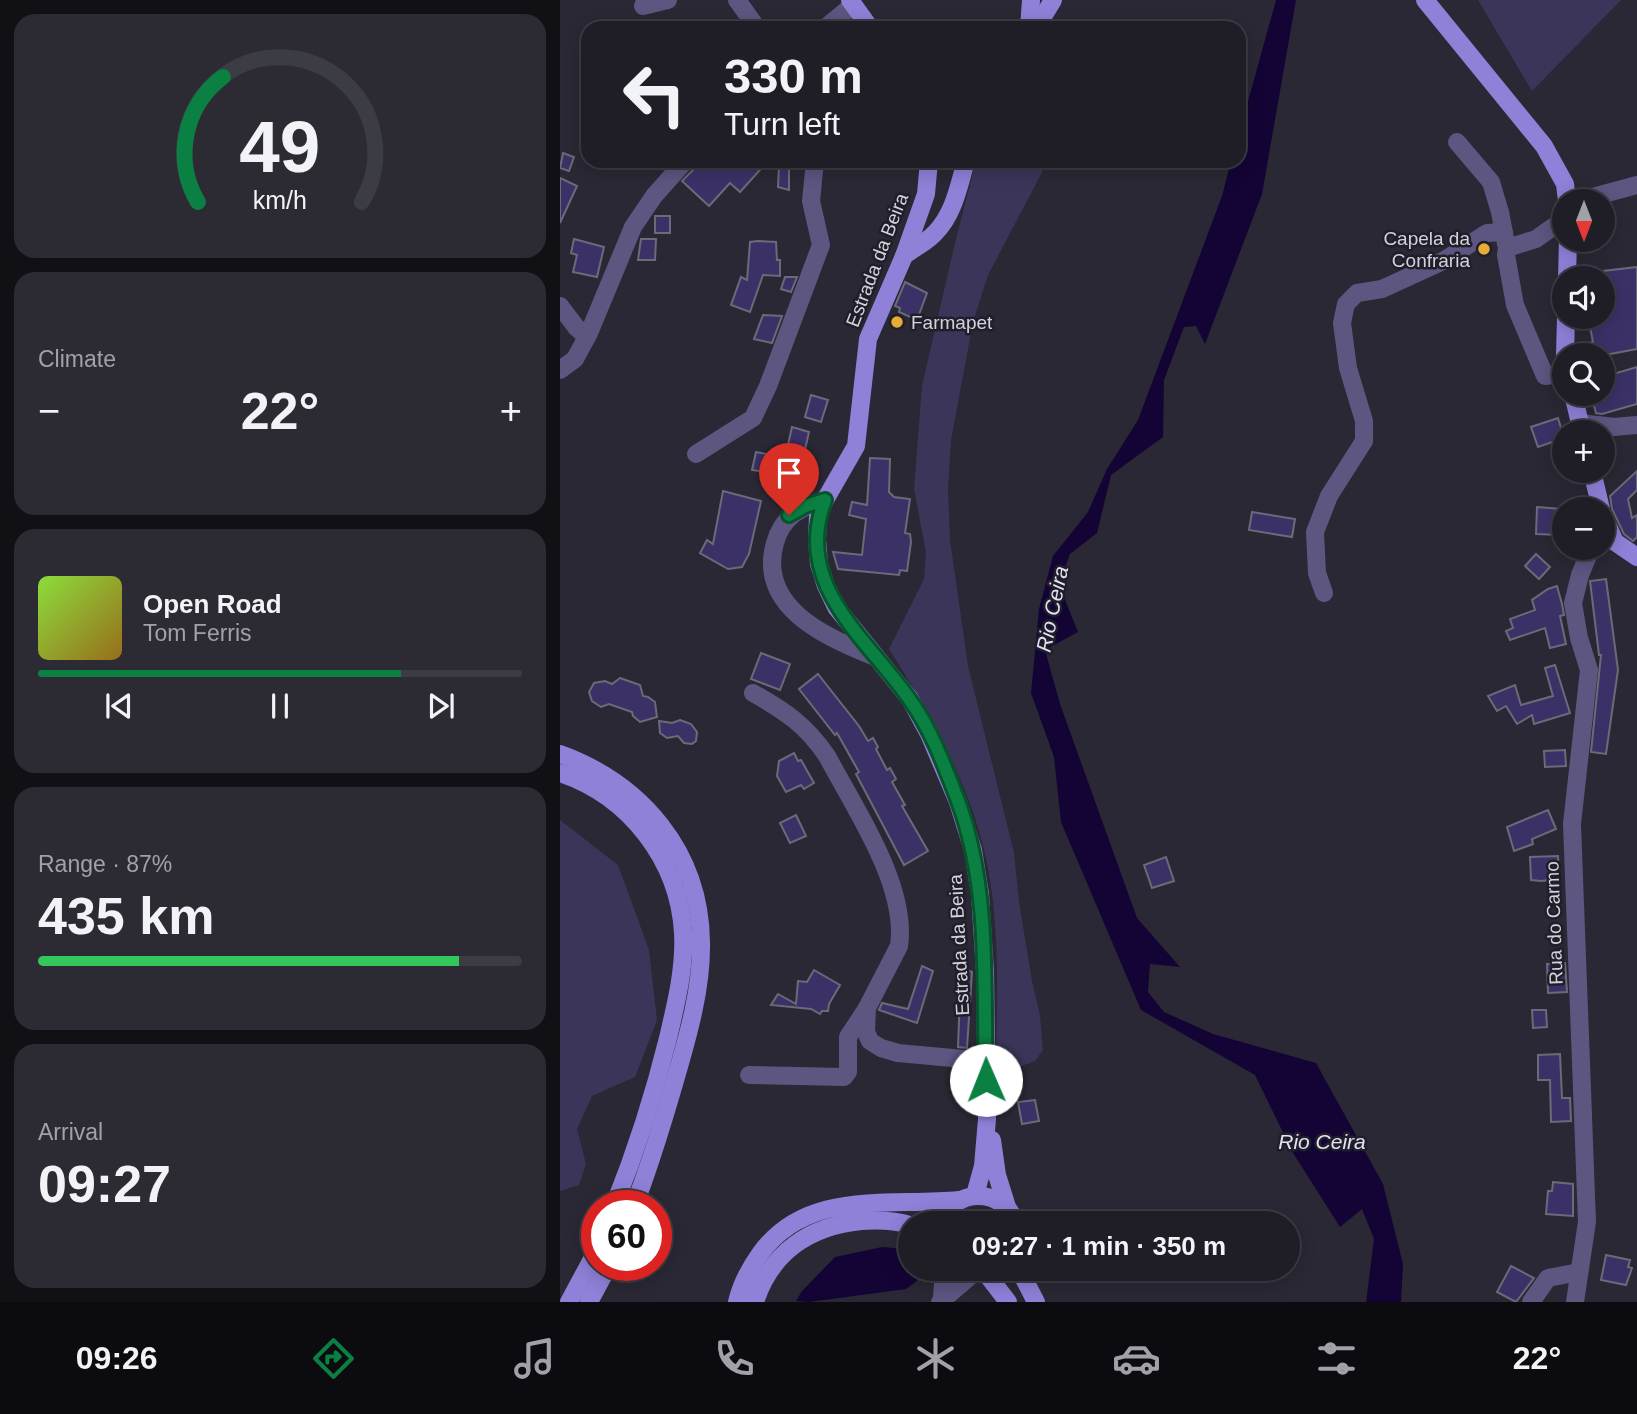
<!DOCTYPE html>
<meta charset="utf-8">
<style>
:root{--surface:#1f1e27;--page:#2c2b33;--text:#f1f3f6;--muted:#a1a2a7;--line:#3c3c44;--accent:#0b8043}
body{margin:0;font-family:Helvetica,sans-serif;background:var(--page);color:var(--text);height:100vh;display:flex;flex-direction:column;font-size:26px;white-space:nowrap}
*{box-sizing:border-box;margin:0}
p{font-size:23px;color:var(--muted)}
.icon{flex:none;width:38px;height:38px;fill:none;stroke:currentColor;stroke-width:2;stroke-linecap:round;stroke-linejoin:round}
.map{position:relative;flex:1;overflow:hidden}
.side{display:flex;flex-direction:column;gap:14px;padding:14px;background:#111015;width:560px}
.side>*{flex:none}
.top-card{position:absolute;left:21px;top:21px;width:665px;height:147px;border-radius:21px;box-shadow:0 4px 18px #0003,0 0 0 2px var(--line);background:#1f1e27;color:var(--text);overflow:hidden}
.needle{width:46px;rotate:180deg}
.controls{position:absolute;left:992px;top:189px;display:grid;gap:14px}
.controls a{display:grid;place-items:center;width:63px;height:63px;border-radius:50%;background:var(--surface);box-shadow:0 4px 18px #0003,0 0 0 2px var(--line);font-size:35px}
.speed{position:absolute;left:21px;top:1190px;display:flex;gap:14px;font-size:35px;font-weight:700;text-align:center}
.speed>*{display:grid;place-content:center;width:91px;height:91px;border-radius:50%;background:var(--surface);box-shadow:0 4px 18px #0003,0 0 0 2px var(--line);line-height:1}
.speed .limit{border:10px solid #d22;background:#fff;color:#111}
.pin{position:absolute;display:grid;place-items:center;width:60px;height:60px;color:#fff;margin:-72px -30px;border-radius:50% 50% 50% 0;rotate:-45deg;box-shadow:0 0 7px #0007}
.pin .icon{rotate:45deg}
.me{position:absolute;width:77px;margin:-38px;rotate:359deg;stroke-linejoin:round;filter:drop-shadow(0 0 5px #0008)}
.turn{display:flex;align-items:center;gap:24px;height:147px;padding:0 28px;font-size:32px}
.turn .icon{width:91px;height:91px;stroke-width:2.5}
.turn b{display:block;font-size:49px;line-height:60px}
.big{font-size:52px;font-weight:700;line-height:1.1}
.side .widget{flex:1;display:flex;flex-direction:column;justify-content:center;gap:10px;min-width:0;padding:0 24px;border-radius:21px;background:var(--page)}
.side .dial{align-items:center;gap:0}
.dial svg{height:182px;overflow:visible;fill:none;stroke:var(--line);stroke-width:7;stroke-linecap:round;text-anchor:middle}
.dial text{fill:var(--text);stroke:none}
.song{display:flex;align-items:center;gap:21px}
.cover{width:84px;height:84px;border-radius:10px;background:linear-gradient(135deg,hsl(90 70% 55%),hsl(40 70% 35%))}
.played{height:7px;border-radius:4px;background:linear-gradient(90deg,var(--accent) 75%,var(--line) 75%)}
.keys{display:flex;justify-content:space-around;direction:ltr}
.heat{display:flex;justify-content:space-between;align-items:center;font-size:38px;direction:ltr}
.charge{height:10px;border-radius:5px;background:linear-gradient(90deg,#34c759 87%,var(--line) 0)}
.trip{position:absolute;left:338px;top:1211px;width:402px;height:70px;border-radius:35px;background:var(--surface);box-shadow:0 4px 18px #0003,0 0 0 2px var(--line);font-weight:700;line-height:70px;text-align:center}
.tabs{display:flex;height:112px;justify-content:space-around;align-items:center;background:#0c0c10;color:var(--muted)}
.tabs .icon{width:49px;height:49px}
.tabs .selected{color:var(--accent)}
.tabs b{font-size:32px;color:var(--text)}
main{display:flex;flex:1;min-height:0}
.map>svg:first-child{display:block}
</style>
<main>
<section class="side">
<div class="widget dial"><svg viewBox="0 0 100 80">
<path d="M14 69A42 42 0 1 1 86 69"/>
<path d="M14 69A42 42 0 0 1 25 14" stroke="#0b8043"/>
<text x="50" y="56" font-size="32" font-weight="700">49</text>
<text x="50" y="72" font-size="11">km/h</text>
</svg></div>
<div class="widget"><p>Climate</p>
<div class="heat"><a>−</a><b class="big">22°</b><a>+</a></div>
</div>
<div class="widget">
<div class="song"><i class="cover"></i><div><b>Open Road</b><p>Tom Ferris</p></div></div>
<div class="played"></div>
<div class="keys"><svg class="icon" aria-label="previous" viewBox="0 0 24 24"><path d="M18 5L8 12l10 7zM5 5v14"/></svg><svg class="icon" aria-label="pause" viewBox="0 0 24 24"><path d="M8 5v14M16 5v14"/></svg><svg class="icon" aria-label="next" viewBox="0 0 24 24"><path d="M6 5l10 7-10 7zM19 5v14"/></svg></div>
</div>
<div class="widget"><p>Range · 87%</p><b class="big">435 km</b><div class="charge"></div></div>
<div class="widget"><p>Arrival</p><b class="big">09:27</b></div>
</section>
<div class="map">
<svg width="1077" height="1302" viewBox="0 0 1077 1302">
<rect width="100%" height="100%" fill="#292834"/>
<g fill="#3b355a">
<polygon points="918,0 1061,0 972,91"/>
<path d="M416,161H488L428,275L413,322L391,440L388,490L390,540L408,666L454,853L459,902L472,981L480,1015L483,1050L475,1061L462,1066L436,1068C437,996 441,921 424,850C406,777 369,712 329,649L364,579L366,552L354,489L362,386L396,239Z"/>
<polygon points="0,820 58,865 89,950 97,1020 75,1077 32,1096 17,1129 26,1164 19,1185 0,1191"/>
</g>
<g fill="#140436">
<polygon points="716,0 736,0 702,194 645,344 636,326 624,327 604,380 603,437 551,475 537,533 510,554 499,585 518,632 485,650 500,704 577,918 620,967 590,964 588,992 604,1012 653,1034 756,1063 823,1184 843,1264 841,1302 806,1302 814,1239 802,1209 780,1227 733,1153 695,1075 581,1010 501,822 494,757 471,693 479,609 493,556 528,512 547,469 578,420 662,196 671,161 679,161 679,134"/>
<polygon points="322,1247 346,1249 350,1254 350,1269 356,1269 357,1281 346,1289 249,1302 236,1301 242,1291 275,1257"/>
</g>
<g fill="#3c3167" stroke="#6b6a78" stroke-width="2">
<polygon points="3,153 14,157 9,171 0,168"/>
<polygon points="137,161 208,161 180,192 170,183 149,206 122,181 134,169"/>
<polygon points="219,166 229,166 229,190 218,187"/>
<polygon points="0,178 17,186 0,223"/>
<rect x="95" y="216" width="15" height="17"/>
<polygon points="14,239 44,247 37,277 13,272 17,255 11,253"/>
<polygon points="81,239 96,239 95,260 78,260"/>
<polygon points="198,241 216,242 217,260 220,260 220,276 203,275 190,312 171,305 181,277 187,280 190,242"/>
<polygon points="1077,267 1077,349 1045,355 1024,355 1022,344 1033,342 1029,322 1043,319 1043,271"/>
<polygon points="225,277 237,277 231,292 221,289"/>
<polygon points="345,282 367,293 357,320 339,312 340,308 335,306"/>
<polygon points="203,315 222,316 212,343 194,339"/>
<polygon points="1077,367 1077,404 1042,414 1036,413 1031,394 1043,394 1043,377"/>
<polygon points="251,395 268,400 261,422 245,417"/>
<polygon points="998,418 1004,438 978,447 971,427"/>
<polygon points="232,427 249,432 244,454 227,449"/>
<polygon points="1043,437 1048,438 1054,458 1043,461"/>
<polygon points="196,452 222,457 219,474 192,470"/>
<polygon points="310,458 330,459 329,492 334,497 350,499 345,533 350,534 351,542 347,571 340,570 339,575 278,569 273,552 302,555 306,519 289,515 292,502 307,505"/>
<polygon points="1077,471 1077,490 1068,499 1072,518 1077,515 1077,537 1073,541 1064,534 1052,509 1050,496"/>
<polygon points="163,491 201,501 189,554 182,567 168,569 140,553 147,540 153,544"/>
<polygon points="977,507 1002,509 1000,535 976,534"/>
<polygon points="692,512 735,519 732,537 689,530"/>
<polygon points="976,554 990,567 979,579 965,566"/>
<polygon points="1046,579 1058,670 1046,754 1031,752 1041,655 1039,655 1030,581"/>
<polygon points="997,586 1002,604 1004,615 1000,616 1006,644 990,648 985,628 950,640 946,631 953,628 950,619 975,610 972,600 988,589"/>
<polygon points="201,653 230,664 220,690 191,679"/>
<polygon points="995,665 1010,713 974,724 972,715 957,724 946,706 937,711 928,696 955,685 961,705 993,696 985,668"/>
<polygon points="258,674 299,726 308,741 313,738 318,747 316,749 327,770 330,768 336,779 332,782 345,805 342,806 368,851 344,865 296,774 299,772 277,733 275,735 239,689"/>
<polygon points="60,678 80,685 83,696 88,697 95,702 97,717 80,722 73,716 72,712 49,704 41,707 32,701 29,692 34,683 45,681 52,684"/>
<polygon points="120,720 131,724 137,732 136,741 132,744 124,743 118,736 107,738 100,733 99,721 112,723"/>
<polygon points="1005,750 1006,766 985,767 984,751"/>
<polygon points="234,753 238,761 241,760 254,783 244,789 241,785 226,792 217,776 219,761"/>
<polygon points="988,810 996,829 972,839 973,844 954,851 947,827"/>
<polygon points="236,815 246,836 230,843 220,823"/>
<polygon points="998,856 999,879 981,881 971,880 970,857"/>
<polygon points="606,857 614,881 592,888 584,865"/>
<polygon points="1005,963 1007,992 988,993 987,964"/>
<polygon points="362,966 373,971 357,1023 319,1010 322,1003 348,1009"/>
<polygon points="401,968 412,972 407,1048 398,1047"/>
<polygon points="254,970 280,985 269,1004 268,1011 262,1011 260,1014 251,1009 211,1005 218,994 236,1004 238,981 247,982"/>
<polygon points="972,1010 986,1010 987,1027 973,1028"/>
<polygon points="1000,1054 1002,1098 1010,1098 1011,1121 991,1122 990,1080 978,1080 978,1055"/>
<polygon points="475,1100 479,1121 462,1124 458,1102"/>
<polygon points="993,1182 1013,1184 1013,1216 986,1214 988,1191 992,1191"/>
<polygon points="1046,1255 1070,1260 1068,1267 1072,1268 1066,1285 1041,1280"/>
<polygon points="951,1266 974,1278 956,1302 937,1292"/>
</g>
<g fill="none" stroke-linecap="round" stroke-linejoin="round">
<g stroke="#5c5681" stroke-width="18">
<polyline points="177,0 197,28"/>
<polyline points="83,6 108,0"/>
<polyline points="265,28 293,5"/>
<polyline points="897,142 931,182 940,212 946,244"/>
<polyline points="1025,201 1029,198 1077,185"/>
<polyline points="1004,219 976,239 947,248 946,255 955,305 985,376 1004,373"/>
<polyline points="0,306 16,327 27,337"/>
<polyline points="0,370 15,359 29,333 73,227 94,196 125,161"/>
<polyline points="1020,423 1054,427 1077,425"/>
<polyline points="136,454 193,418 208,386 261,245 251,201 255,161"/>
<path d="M265,500C240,507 222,517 215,543C197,606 264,637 313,656"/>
<polyline points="764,593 757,573 755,532 769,496 804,441 804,421 788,368 782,323 786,304 797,293 822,289 883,261 927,233 944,232"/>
<path d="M193,693C225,711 246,725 267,756C295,809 348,886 339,946L307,1008L306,1032L310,1041L321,1048L338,1053L425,1061"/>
<polyline points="189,1075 284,1077 288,1072 288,1037 307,1008"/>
<polyline points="382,1298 384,1269"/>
<polyline points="380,1302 414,1273"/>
<polyline points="971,1302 988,1278 1019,1272"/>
<polyline points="1015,1302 1027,1222 1012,824 1029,670 1019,638 1013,603 1020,575 1031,548"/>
</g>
<g stroke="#8f80d8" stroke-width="18">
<polyline points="290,0 310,28"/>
<polyline points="865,0 984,146 1005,184 1007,201"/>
<polyline points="469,28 471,0"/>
<polyline points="476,28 493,0"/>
<polyline points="369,161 366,194 344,256 308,339 296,446 265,500 258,517 257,539 259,564 266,586 276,607 350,699 369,734 398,802 413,850 420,894 425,972 427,1119 423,1166 415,1195"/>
<path d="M344,256C354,248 367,242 375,233C394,214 399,185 406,161"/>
<polyline points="1007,278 1008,240"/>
<polyline points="1005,355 1006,317"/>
<polyline points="1013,394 1022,432"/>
<polyline points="1032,471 1041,509"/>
<polyline points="1043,515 1055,542 1077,557"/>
<path d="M0,754C82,784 140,852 141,942C142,990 127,1039 114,1084C102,1125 90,1166 74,1206"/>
<path d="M0,773C69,796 119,860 123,933C125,968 116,1004 108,1038C94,1095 76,1151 54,1206"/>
<polyline points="432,1140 437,1175 447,1207"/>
<path d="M381,1223C393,1187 444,1187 456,1223"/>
<polyline points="401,1269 414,1273 435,1269"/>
<polyline points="459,1269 476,1302"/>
<polyline points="425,1272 448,1302"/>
<polyline points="9,1302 37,1250"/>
<polyline points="29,1302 49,1265"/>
<path d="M177,1302C181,1285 190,1268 200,1254C247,1188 330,1207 399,1200"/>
<path d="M195,1302C211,1252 250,1226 301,1221C318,1220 334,1220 350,1225"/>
</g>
</g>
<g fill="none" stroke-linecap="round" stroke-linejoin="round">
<defs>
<path id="route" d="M229,515L245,506L265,500C232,585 307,638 350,700C371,729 385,767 398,801C431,890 423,986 426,1080"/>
</defs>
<use href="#route" stroke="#07532c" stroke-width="18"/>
<use href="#route" stroke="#0b8043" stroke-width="12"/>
</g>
<g fill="#e7ac37" stroke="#201e2a" stroke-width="2.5">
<circle cx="924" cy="249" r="7"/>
<circle cx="337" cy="322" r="7"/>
</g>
<g text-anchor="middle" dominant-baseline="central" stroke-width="5" stroke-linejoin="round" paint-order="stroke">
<g font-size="19" fill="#d3d2da" stroke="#201e2a" text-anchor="end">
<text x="910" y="238">Capela da<tspan x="910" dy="22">Confraria</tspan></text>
<text x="351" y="322" text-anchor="start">Farmapet</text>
</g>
<g font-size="19" fill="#d3d2da" stroke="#201e2a">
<text transform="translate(317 260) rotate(-69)">Estrada da Beira</text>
<text transform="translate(994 923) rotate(-92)">Rua do Carmo</text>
<text transform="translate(399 945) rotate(-93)">Estrada da Beira</text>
</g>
<g font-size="21" font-style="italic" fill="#e3e2f4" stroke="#201e2a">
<text transform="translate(492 609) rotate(-78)">Rio Ceira</text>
<text x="762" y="1141">Rio Ceira</text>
</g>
</g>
</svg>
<div class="controls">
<a><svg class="needle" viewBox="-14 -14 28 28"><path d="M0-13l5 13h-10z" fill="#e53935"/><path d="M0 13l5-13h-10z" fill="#a1a2a7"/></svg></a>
<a><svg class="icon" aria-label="sound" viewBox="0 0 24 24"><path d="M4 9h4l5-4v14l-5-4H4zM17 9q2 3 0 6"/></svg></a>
<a><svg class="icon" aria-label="search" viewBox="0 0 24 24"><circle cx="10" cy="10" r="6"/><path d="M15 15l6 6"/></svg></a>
<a>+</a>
<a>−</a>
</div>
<div class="speed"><div class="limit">60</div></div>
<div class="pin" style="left:229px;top:515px;background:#d93025"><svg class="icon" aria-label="arrive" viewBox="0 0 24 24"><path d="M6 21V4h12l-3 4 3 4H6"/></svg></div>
<svg class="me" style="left:426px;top:1080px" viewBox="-20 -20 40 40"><circle r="19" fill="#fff"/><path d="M0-13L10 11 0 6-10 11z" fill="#0b8043"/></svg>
<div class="trip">09:27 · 1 min · 350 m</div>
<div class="top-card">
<div class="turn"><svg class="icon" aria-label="left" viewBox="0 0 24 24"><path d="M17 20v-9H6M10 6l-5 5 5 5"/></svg><div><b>330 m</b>Turn left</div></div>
</div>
</div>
</main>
<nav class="tabs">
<b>09:26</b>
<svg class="icon selected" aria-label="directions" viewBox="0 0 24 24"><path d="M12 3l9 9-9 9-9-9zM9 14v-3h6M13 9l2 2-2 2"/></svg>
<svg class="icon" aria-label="music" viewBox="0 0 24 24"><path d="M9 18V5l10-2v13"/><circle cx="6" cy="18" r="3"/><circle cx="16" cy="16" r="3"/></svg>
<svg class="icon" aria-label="phone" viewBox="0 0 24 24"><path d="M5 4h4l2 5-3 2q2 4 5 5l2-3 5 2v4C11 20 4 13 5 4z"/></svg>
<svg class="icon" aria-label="climate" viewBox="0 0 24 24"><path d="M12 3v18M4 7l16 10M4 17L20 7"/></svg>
<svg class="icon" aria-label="car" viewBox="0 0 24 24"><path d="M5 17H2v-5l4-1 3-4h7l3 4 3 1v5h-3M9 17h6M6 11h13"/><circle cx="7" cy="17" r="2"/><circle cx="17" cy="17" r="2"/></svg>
<svg class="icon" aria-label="filters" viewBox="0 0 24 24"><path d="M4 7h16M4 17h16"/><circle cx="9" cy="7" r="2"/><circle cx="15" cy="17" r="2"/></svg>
<b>22°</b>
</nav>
